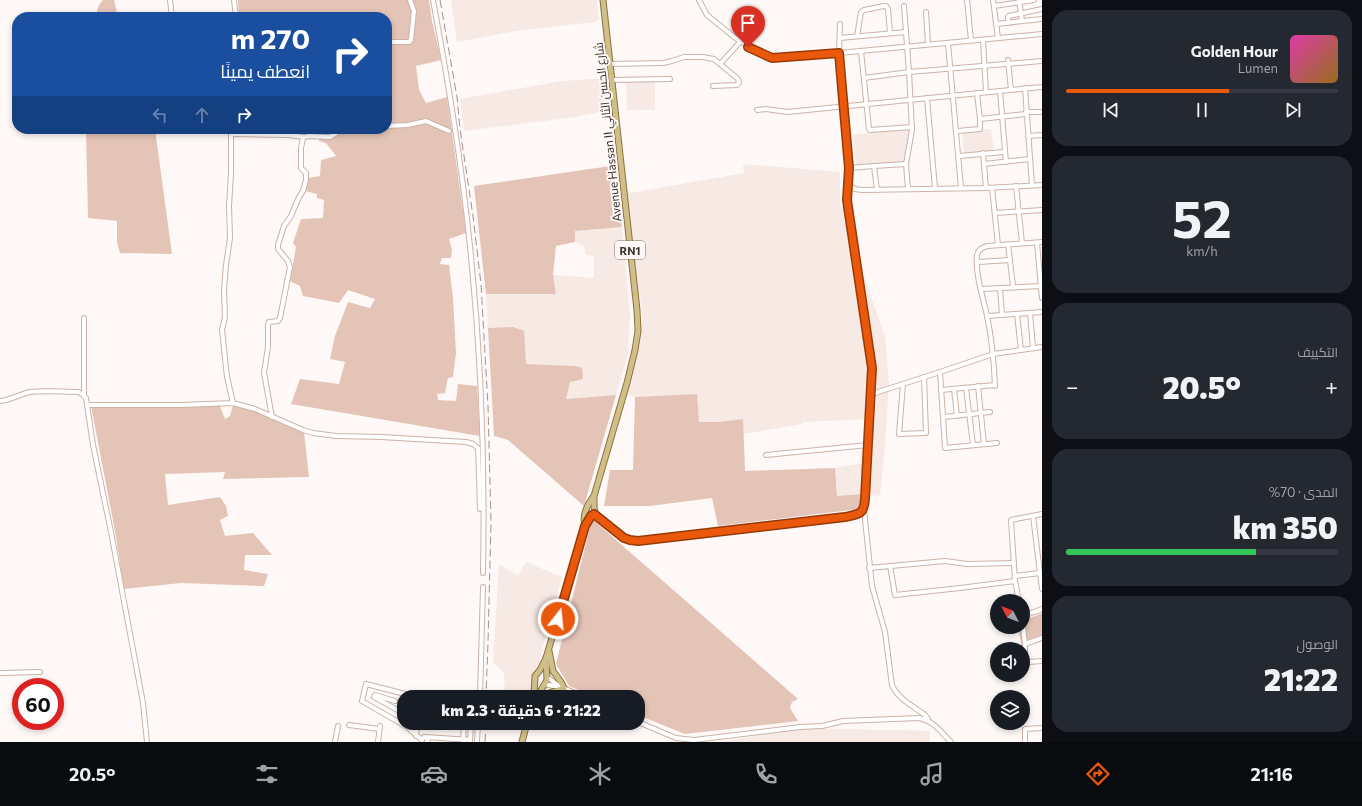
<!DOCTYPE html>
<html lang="ar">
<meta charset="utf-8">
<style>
:root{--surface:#171b24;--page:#242831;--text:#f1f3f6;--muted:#9ea1a6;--line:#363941;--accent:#ea580c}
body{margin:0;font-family:Commissioner,Cairo,sans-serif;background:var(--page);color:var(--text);direction:rtl;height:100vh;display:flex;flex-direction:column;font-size:15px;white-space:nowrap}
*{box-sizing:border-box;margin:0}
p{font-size:13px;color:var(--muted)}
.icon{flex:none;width:22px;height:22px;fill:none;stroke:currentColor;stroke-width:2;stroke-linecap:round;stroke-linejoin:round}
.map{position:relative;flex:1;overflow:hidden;direction:ltr}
.panel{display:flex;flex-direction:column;gap:10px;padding:10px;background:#0d0f14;width:320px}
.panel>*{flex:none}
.top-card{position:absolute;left:12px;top:12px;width:380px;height:122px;border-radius:16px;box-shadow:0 2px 6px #0003;direction:rtl;background:#1a4fa0;color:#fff;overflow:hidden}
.needle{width:26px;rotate:312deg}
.fabs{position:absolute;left:990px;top:594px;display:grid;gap:8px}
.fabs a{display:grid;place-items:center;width:40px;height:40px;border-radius:50%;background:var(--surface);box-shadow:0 2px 6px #0003;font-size:20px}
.speed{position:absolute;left:12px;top:678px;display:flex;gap:8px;font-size:20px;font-weight:700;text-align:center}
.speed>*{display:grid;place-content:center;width:52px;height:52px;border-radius:50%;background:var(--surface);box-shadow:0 2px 6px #0003;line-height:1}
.speed .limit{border:6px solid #d22;background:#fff;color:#111}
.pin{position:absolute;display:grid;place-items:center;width:34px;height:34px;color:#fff;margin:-41px -17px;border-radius:50% 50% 50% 0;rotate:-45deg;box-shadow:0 0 4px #0007}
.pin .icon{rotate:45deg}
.me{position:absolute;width:44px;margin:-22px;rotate:16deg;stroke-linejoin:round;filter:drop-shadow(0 0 3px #0008)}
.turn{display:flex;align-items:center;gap:14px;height:84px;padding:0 16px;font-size:18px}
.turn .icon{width:52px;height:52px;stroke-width:2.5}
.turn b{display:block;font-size:28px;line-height:34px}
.lanes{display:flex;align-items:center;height:38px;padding:0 16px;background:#0003;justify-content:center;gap:20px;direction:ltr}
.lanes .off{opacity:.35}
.big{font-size:30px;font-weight:800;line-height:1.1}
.panel .tile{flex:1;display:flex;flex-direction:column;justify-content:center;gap:6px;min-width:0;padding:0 14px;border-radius:16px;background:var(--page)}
.panel .dial{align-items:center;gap:0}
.dial b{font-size:52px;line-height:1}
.song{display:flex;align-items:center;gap:12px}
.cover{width:48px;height:48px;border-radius:6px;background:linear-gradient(135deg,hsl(320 70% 55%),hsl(40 70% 35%))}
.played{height:4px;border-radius:2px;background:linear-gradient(90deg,var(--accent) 60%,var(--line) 60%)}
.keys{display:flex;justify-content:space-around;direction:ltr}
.heat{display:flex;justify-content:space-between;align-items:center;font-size:22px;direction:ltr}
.charge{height:6px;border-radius:3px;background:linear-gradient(90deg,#34c759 70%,var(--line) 0)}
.trip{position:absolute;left:397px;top:690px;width:248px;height:40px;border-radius:16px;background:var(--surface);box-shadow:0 2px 6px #0003;font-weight:800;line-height:40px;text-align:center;direction:rtl}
.tab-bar{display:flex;height:64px;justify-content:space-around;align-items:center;background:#090b0e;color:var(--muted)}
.tab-bar .icon{width:28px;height:28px}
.tab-bar .active{color:var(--accent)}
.tab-bar b{font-size:18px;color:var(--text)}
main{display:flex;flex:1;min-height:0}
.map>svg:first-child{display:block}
</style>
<main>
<section class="panel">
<div class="tile">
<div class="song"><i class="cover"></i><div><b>Golden Hour</b><p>Lumen</p></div></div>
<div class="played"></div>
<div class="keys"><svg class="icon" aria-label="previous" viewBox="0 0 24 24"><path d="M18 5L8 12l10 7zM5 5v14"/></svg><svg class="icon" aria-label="pause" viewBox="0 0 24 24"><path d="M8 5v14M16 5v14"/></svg><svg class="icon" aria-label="next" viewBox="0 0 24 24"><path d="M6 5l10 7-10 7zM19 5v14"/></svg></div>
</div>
<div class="tile dial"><b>52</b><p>km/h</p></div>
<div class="tile"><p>التكييف</p>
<div class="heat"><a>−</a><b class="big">20.5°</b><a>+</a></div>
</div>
<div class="tile"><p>المدى · 70%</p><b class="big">350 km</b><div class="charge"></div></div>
<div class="tile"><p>الوصول</p><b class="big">21:22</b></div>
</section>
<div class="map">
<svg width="1042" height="742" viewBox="0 0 1042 742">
<rect width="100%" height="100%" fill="#fef8f6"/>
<g fill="#f7e9e3">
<polygon points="451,0 597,0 599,19 594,22 516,31 457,42"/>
<polygon points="607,78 609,110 575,117 464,131 460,99 563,81"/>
<polygon points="655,80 655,110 627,110 626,81"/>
<polygon points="910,128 909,139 905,150 905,161 856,165 853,135 876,132 882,130"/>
<polygon points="991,129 994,151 964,153 962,131"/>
<polygon points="743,164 840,172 840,207 850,207 860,265 885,337 889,384 885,444 880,496 863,494 837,496 835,468 865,463 868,419 803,422 802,424 743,434 743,419 719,422 699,422 697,394 635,397 628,395 640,345 642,312 625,194 744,173"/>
<polygon points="622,227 630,314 628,354 616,395 566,399 569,381 575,366 526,364 513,327 488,328 486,294 556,294 553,275 594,278 594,256 586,255 584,246 575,242 575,231"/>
<polygon points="526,562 562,577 529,697 505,697 504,673 493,662 499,565 518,575"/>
<polygon points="801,728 930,731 930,742 722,742"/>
</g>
<g fill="#e4c4b7">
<polygon points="103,0 114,0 118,17 95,17 99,5"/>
<polygon points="238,0 429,0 432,21 441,60 416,66 419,90 426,103 447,97 466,233 449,239 452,250 451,258 442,258 440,264 449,265 453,298 456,353 453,377 448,378 445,393 437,394 438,400 456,401 458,384 477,386 480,436 291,404 300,379 339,384 345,362 330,359 335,336 348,302 370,308 375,299 348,290 339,303 303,296 300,286 290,281 296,247 293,243 301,219 323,218 324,200 317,198 317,194 305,191 308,178 320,176 321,160 336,156 326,143 319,141 321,132 334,131 335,129 387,129 387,17 239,17"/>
<polygon points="86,129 155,129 172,254 120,253 117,242 117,221 88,218"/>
<polygon points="617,165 622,227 575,231 575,242 556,246 553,275 556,294 486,294 474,186"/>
<polygon points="513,327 524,331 526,364 575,366 582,368 583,379 570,382 566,399 616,395 584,506 508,440 494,436 488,328"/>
<polygon points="697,394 699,422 719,422 743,419 745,471 835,468 837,496 863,494 861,506 859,509 718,526 712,498 650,506 604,506 610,470 633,470 635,397"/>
<polygon points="233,405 259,413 304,432 309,477 223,479 225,472 165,474 168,505 220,497 226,506 228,516 220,520 225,536 253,533 272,555 245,555 244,570 268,574 264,586 181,583 124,589 115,531 91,406 220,406 225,419 230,416"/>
<polygon points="592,519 798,699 792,702 790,708 798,721 685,734 638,715 638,697 596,697 569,686 556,664"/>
<polygon points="1042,613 1042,640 1022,648 1018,627 1023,627 1023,621"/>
</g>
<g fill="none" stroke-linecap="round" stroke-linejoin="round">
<defs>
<g id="minor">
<polyline points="170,0 172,17"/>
<polyline points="234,0 236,17"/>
<path d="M433,0C440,39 447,77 453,116C477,267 486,421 483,573"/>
<polyline points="699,0 707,15 734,37 758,52 771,58 783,58 839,53 1042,34"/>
<polyline points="967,0 971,40"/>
<polyline points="993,0 998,38"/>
<polyline points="1019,0 1022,21"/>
<polyline points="904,6 909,72 912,130 906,164 908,189"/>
<polyline points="994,6 1034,0"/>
<polyline points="926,12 928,44"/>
<polyline points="1008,23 1008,17 1009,16 1042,9"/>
<polyline points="996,24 1042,19"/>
<polyline points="857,36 861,12 864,10 884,6 886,6 888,9 890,33"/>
<polyline points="840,38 906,32"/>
<polyline points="983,40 986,92"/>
<polyline points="387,42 409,42 411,40 414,11 410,0"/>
<polyline points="948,43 961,188"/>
<polyline points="861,51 869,129 870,130 912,127"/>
<polyline points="703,57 714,59 738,79 739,83 737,85 713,86"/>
<polyline points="1008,60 1011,90"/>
<polyline points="610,64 663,63 672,61 684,57 702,57"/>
<polyline points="720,64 740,42"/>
<polyline points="864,78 909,72 1042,61"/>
<polyline points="612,80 670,79"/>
<polyline points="1025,88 1032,185"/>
<polyline points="1000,91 1006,162"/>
<polyline points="977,93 980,119"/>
<polyline points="927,98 935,188"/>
<polyline points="757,110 766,109 787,112 1042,87"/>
<polyline points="1026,112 1042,112"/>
<polyline points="387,126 408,125 426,121 449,131"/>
<polyline points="231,129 231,173 229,206 230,238 226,265 224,290 225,317 222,330 227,377 233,403"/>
<polyline points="957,131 980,129 980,119 1026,114"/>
<polyline points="231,134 288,135 304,137"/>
<polyline points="1028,136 1042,135"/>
<polyline points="983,153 986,188"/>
<polyline points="959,156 1004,152"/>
<polyline points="984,164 1030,159"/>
<polyline points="849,168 874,166"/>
<polyline points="848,183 854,189 863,190 986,188 1042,185"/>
<polyline points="1016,186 1022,243"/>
<polyline points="992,188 998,245"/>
<polyline points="877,190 874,166 906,164"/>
<polyline points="995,213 1042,210"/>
<polyline points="1037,243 1042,298"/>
<polyline points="1008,244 1013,286"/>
<polyline points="978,262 1010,260"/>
<polyline points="1000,288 1002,315"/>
<polyline points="981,289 1042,286"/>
<polyline points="1030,313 1033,348"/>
<polyline points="1017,314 1021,350"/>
<polyline points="987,316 1042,312"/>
<polyline points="84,318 84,395"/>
<polyline points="903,384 899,434 926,433 924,377"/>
<polyline points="978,386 984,444"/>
<path d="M995,386C994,362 992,339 987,316C983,296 975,275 977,255C978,249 983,247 988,246L1042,242"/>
<polyline points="966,388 973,445"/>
<polyline points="954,389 957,416"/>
<polyline points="941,390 995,385"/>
<polyline points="872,394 940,372"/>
<path d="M0,401C11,400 20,394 30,392C46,390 63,392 78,392L82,394L86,398L93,445L111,532L143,703L147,742"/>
<polyline points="88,405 182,405 233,403 255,409 303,430 313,433 336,436 381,437 466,442 473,444 478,448 480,509"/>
<polyline points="272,417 264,373 268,347 268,325 269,322 278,321 280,318 290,267 288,261 278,249 278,245 284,226 291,216 299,197 303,191 306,180 306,173 301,168 301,148 303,138 308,136 330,137 338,132 372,129"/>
<polyline points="943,417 990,412"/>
<polyline points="997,443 945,448 940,372 993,354 1042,347"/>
<polyline points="766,455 868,445"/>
<path d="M864,510L872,586L885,632L892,685C897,698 914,707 925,715L928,719"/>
<path d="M594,514L624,538L630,540L638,541L845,517C860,514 864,514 865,499L872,373L847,200L849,168L839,53L840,24"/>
<polyline points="1033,516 1042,589"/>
<polyline points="890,566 895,595 960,588 1015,581"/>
<polyline points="869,568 945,561 967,564 1014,563"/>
<polyline points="1015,576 1040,573"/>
<polyline points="1019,601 1015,581 1011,520 1042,514"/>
<polyline points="1023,616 1042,609"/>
<polyline points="1023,627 1025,644 1042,638"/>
<polyline points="1025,644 1025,661 1029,662 1042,661"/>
<polyline points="0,673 40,672"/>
<polyline points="547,677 559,686 584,697"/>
<polyline points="545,684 553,686 559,686"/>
<polyline points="417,697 366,684 362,701 407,727 422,740"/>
<polyline points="480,697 483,587"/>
<polyline points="395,701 375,695 374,697 401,712 404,711"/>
<path d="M638,722L676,738L694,740L800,727L822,726L843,721L919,718C934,721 940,731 951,742"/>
<polyline points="349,725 379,729"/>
<polyline points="416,736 417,723"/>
<polyline points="424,737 428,739 427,742"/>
<polyline points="426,737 470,740"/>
<polyline points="470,741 471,723"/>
<polyline points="335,742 338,726"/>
<polyline points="378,742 380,726"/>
<polyline points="463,742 464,723"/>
<polyline points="477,742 478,723"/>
<polyline points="1025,742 1025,729 1042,728"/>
</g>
<g id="major">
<path d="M585,526C582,515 587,505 593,497"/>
<polyline points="534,697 535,676 540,670 546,658 585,526 591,516 595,513 594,507 594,496 627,383 635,350 638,331 637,310 603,0"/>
<polyline points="537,697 547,680 546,658"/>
<polyline points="542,697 549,693 564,688 561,682 553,671 549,651"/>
<polyline points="522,742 527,723"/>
</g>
</defs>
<use href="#minor" stroke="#ccb2a7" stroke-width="6"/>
<use href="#major" stroke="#8a7339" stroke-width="7"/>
<use href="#minor" stroke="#fff" stroke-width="4"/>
<use href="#major" stroke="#d1bf8b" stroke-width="5"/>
<g stroke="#9d9592" stroke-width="1" stroke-dasharray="8 4" stroke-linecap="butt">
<polyline points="440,0 457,97 460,129 473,216 481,284 488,406 491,522 488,642 486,697"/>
<polyline points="485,742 486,723"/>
</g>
</g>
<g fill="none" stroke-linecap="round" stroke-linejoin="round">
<defs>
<path id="route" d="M558,619L585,526L591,516L594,514L624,538L630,540L638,541L845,517C860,514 864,514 865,499L872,368L847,200L849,168L839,53L772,58L748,47"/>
</defs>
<use href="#route" stroke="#983908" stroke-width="10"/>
<use href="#route" stroke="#ea580c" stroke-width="7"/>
</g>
<g text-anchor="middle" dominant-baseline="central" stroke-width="4" stroke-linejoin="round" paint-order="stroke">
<rect fill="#fef8f6" stroke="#78706b" stroke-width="1" x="615" y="241" width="30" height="18" rx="3"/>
<g font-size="11" font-weight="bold" fill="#3f3530">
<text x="630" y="250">RN1</text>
</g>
<g font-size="12" fill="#3f3530" stroke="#fef8f6">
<text transform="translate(607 132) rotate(-96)">Avenue Hassan II شارع الحسن الثاني</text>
</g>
</g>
</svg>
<div class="fabs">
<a><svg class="needle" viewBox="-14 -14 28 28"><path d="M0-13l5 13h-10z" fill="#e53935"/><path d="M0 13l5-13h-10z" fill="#9ea1a6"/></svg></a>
<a><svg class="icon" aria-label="sound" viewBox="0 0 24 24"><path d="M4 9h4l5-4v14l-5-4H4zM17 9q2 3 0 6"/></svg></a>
<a><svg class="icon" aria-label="layers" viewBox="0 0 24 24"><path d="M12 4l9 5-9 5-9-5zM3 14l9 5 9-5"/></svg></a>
</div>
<div class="speed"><div class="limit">60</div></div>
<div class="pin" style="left:748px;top:47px;background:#d93025"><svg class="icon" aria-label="arrive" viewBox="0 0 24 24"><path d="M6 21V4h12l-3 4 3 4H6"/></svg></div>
<svg class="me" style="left:558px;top:619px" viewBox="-20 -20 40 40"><circle r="17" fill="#ea580c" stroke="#fff" stroke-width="3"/><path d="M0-11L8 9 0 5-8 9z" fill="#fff"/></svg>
<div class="trip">21:22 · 6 دقيقة · 2.3 km</div>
<div class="top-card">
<div class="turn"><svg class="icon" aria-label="right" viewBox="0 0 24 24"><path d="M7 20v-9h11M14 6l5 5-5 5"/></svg><div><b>270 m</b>انعطف يمينًا</div></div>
<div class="lanes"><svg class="icon off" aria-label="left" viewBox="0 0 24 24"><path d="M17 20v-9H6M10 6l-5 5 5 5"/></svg><svg class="icon off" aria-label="ahead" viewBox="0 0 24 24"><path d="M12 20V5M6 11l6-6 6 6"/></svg><svg class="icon" aria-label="right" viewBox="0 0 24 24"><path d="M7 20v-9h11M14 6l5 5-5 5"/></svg></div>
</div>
</div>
</main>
<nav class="tab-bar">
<b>21:16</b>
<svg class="icon active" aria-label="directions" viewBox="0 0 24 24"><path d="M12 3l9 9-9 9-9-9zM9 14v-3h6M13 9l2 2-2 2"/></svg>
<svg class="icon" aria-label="music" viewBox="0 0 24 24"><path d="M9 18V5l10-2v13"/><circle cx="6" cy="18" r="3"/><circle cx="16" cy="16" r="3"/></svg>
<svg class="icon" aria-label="phone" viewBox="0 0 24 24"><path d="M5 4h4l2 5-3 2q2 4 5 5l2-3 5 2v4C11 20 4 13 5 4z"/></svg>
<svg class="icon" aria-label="climate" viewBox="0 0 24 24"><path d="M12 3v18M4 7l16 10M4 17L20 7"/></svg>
<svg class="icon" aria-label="car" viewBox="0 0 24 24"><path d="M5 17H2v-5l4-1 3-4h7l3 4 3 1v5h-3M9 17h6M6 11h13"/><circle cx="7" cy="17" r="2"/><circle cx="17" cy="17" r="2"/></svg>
<svg class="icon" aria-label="filters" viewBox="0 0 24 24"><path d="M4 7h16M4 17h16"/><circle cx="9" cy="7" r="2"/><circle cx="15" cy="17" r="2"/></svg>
<b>20.5°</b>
</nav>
